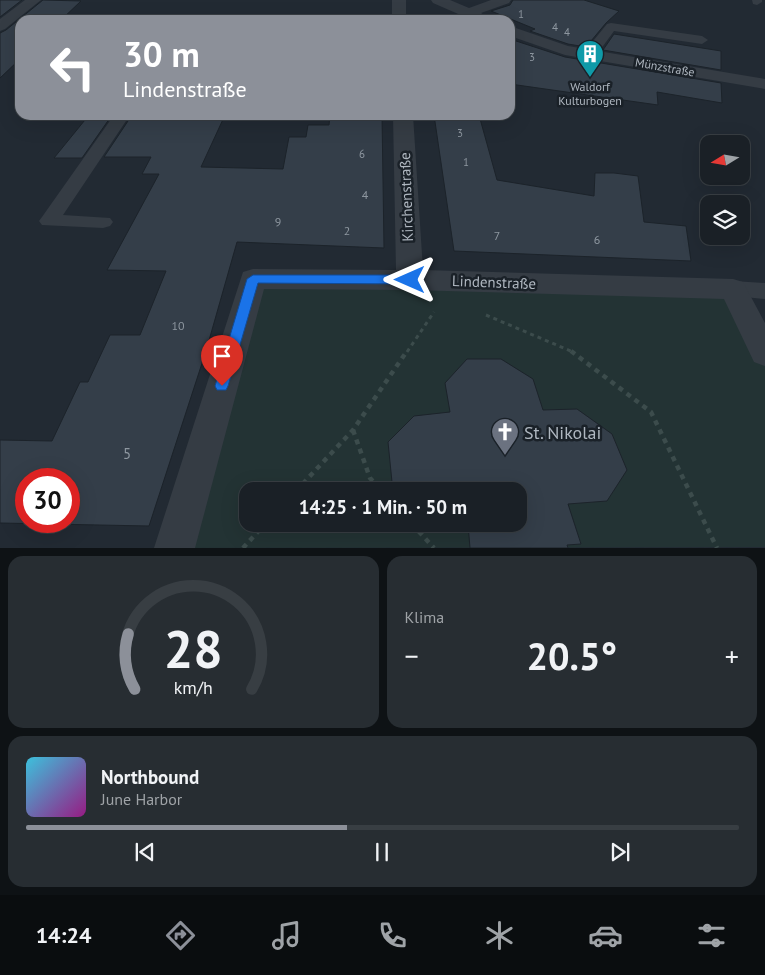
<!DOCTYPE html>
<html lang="de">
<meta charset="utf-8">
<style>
:root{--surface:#1a2026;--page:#272d32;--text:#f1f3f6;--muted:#9fa3a7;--line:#383e43;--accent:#8c9099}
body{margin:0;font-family:"PT Sans",sans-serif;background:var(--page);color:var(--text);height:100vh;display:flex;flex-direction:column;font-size:19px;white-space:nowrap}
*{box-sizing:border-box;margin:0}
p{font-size:16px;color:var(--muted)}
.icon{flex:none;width:28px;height:28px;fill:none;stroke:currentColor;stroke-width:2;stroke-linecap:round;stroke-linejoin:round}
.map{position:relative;height:548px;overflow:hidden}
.details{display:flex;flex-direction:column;gap:8px;padding:8px;background:#0e1215;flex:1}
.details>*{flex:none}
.top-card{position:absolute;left:15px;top:15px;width:500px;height:105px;border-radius:15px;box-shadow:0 5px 20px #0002,0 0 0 1px var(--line);background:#8c9099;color:#fff;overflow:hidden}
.needle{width:32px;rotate:259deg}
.tools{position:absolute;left:700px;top:135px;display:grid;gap:10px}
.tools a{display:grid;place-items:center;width:50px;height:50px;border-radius:10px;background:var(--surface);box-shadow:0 5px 20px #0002,0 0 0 1px var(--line);font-size:25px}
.speed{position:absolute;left:15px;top:468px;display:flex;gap:10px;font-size:25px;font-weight:700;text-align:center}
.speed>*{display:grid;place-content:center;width:65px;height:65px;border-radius:50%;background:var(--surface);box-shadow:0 5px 20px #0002,0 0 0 1px var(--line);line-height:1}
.speed .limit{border:8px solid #d22;background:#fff;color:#111}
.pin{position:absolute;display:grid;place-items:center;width:42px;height:42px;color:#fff;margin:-51px -21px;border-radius:50% 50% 50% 0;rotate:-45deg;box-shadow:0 0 5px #0007}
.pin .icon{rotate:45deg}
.me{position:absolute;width:55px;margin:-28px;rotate:270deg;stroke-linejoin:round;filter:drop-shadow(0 0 4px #0008)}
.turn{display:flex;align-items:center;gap:18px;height:105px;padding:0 25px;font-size:22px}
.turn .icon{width:65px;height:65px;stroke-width:2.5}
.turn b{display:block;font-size:35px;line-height:42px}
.big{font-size:38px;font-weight:800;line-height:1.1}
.details .tile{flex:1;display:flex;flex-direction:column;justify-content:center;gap:8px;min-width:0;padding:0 18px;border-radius:15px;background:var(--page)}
.details .dial{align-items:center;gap:0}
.dial svg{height:130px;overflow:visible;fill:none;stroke:var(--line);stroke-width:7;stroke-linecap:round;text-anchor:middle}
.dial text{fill:var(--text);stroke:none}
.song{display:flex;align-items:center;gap:15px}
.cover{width:60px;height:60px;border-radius:8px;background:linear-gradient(135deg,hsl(190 70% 55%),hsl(310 70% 35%))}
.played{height:5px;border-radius:2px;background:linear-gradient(90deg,var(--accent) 45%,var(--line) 45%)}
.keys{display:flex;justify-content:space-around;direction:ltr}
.heat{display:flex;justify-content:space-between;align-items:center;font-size:28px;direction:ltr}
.details .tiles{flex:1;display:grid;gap:8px;grid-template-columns:1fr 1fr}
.tile:last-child{grid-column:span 2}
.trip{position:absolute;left:239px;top:482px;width:288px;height:50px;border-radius:15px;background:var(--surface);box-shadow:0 5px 20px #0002,0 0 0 1px var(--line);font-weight:800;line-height:50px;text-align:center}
.dock{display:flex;height:80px;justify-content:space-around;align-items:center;background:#0a0d0f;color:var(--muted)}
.dock .icon{width:35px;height:35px}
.dock .on{color:var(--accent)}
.dock b{font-size:22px;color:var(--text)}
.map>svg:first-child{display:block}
</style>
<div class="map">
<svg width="765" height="548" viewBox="0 0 765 548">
<rect width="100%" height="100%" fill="#222a33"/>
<path fill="#233334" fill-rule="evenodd" d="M253,279L733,289L765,353V547L174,548ZM248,491H518V524H248Z"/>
<g fill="#343e49" stroke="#1c232a" fill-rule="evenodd">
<polygon points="0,0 22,0 0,17"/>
<polygon points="43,0 81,1 61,20 20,20 20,59 0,78 0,33 6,30"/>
<polygon points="513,0 584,0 619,11 606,23 586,47 568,44 530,31 535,29 491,11 510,5"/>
<polygon points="614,34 721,51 721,70 603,50"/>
<polygon points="510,39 565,57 721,83 722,103 657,92 658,105 510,84"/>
<polygon points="89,115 112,115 82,158 54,158"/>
<path d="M132,115H225L201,167L283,169L289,137H306L308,125H329L330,115H382L384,248L237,242L206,351L149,526L0,523V440L52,441L80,382H88L110,335H140L166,271L107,270L159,174H142L151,157H104ZM26,479H69V521H26Z"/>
<polygon points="434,115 479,115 497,180 594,196 595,173 614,173 638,176 644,222 686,226 691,261 454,251"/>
<polygon points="467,359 501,359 533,379 543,410 577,409 612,434 627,470 607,501 568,504 581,544 567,545 568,548 470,548 468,524 518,524 518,491 403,491 392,482 388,442 414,416 450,412 445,383"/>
</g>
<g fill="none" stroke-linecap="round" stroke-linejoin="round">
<g stroke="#3c4c4c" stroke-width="3" stroke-dasharray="4 4" stroke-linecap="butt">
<polyline points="486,315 573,352"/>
<polyline points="407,352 434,312"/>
</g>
<g stroke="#3c4c4c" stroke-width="4.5" stroke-dasharray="5 5" stroke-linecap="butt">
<polyline points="571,351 651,412 717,548"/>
<polyline points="353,430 370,478 382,491"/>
<polyline points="296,491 353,430 407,351"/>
<polyline points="412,524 434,548"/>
<polyline points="243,548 265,524"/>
</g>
<g fill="#353c44" fill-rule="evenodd">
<polygon points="752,0 762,0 762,2 757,5 753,4"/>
<polygon points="611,23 702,36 708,40 702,44 614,31 595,57 585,57 584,54 585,51 607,24"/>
<polygon points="114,115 130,115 63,215 110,218 113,222 110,226 103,228 42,225 39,221 42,217"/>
<polygon points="733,281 765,283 765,299 725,295 722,289 725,283"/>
</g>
<g fill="#353c44" fill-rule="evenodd">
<polygon points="25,0 41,0 5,29 0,31 0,19"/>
<rect x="392" y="0" width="14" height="20"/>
<polygon points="431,0 450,0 469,8 491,0 511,0 509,3 481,13 492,20 472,20 433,3"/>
<polygon points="510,26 568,46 765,79 765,89 565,55 510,36"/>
<polygon points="393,115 413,115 423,270 733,279 743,282 765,323 765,366 754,362 724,299 410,290 264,289 195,548 154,548 243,272 253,269 396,270"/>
</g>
</g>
<polygon fill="#1a73e8" stroke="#114b97" points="253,275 410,275 415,280 410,284 258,283 228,386 226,390 217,390 215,386 247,279"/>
<defs>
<symbol id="building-pin" viewBox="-11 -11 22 30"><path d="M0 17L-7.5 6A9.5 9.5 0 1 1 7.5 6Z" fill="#0f9aa8" stroke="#1a2128"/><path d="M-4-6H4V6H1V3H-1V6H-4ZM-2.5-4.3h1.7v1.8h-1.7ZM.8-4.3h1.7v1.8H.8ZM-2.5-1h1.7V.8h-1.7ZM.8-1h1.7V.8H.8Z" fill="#fff"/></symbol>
<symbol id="church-pin" viewBox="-11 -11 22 30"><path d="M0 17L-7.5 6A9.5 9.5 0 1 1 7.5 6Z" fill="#6b7280" stroke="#1a2128"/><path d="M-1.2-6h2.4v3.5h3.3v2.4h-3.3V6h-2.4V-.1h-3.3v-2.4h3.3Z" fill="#fff"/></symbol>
</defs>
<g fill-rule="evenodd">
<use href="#building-pin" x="574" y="38" width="32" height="43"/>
<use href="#church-pin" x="489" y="416" width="32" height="43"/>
</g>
<g text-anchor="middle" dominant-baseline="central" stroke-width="5" stroke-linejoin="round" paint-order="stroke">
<g font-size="11" fill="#8e97a0">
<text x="521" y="14">1</text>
<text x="555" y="27">4</text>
<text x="567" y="32">4</text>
<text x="532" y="57">3</text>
<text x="460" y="133">3</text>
<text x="362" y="154">6</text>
<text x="466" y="162">1</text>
</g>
<g font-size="12" fill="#afb7c0" stroke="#1a2128">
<text transform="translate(665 67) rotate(10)">Münzstraße</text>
</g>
<g font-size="12" fill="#afb7c0" stroke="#1a2128">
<text x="590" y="86">Waldorf<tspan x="590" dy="14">Kulturbogen</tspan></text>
</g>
<g font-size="12" fill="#8e97a0">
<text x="365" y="194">4</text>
<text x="278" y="221">9</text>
<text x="347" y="230">2</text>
<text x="497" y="235">7</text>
<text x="597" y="239">6</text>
<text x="178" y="325">10</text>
</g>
<g font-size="15" fill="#afb7c0" stroke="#1a2128">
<text transform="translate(406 197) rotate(-92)">Kirchenstraße</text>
<text transform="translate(494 282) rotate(2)">Lindenstraße</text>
</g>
<g font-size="15" fill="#8e97a0">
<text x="127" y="453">5</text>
</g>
<g font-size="18" fill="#afb7c0" stroke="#1a2128" text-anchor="start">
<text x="524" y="432">St. Nikolai</text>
</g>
</g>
</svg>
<div class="tools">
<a><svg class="needle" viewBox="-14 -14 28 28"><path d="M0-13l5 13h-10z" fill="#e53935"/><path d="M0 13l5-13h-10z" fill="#9fa3a7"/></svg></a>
<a><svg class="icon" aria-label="layers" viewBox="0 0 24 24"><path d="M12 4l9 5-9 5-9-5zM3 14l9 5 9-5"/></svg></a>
</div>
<div class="speed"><div class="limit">30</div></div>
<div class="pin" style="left:222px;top:386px;background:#d93025"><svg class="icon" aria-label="arrive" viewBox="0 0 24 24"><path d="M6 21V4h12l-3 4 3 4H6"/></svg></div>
<svg class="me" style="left:410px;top:280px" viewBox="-20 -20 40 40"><path d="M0-17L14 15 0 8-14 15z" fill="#1a73e8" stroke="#fff" stroke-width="4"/></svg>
<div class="trip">14:25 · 1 Min. · 50 m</div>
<div class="top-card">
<div class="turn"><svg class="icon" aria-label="left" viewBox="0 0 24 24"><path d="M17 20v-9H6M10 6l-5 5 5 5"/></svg><div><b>30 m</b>Lindenstraße</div></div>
</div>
</div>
<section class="details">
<div class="tiles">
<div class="tile dial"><svg viewBox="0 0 100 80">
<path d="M14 69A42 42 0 1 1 86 69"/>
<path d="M14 69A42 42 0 0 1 10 35" stroke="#8c9099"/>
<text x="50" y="56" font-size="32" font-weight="700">28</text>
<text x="50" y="72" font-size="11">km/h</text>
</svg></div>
<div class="tile"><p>Klima</p>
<div class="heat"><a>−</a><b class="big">20.5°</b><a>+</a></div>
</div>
<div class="tile">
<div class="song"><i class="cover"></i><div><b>Northbound</b><p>June Harbor</p></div></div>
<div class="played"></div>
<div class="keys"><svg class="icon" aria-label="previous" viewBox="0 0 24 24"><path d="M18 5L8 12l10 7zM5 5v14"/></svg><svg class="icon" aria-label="pause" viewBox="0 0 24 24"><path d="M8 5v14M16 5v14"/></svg><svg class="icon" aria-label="next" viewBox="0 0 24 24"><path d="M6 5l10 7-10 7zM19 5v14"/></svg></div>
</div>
</div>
</section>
<nav class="dock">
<b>14:24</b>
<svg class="icon on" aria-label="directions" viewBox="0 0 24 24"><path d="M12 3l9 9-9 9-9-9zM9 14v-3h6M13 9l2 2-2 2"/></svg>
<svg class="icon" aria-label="music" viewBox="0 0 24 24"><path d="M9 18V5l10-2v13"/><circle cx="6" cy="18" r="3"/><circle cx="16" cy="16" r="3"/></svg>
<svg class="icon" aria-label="phone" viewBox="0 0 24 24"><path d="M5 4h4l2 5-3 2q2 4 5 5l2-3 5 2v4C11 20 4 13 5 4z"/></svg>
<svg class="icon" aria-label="climate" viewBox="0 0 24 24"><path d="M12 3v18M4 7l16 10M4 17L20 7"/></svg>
<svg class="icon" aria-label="car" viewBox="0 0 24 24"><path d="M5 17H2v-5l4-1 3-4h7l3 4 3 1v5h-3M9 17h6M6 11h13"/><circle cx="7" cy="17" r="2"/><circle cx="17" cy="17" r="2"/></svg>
<svg class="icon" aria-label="filters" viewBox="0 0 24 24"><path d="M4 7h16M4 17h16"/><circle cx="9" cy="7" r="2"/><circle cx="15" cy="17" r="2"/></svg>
</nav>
